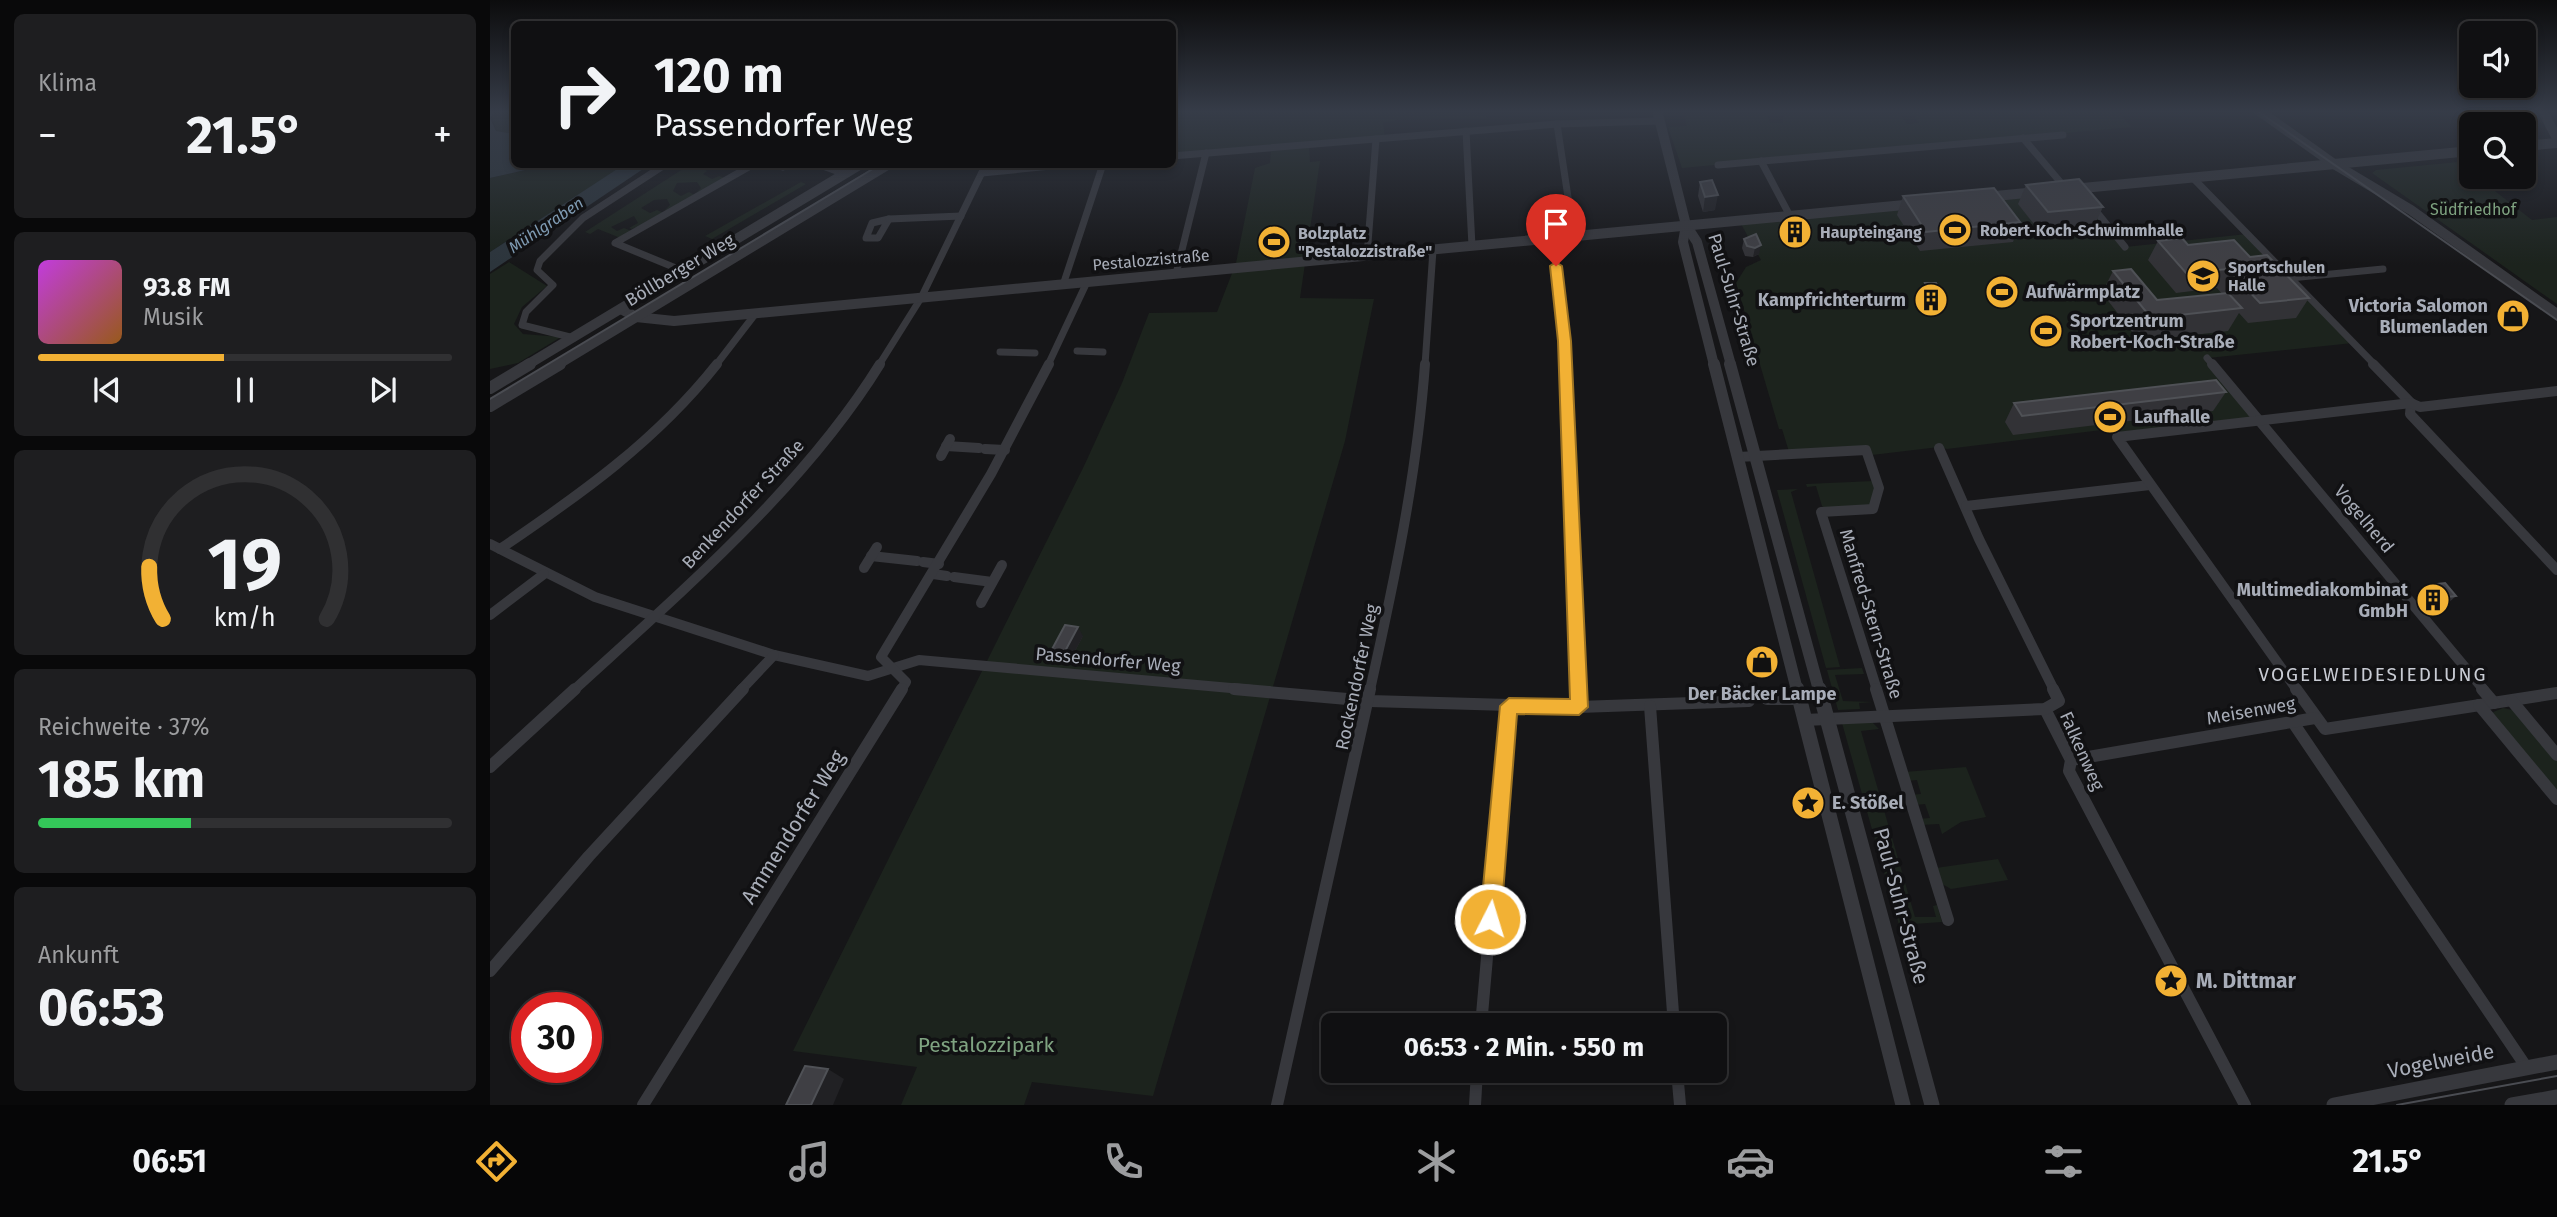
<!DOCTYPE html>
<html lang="de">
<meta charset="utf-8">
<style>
:root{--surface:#101012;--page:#1e1e20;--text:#f1f3f6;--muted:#9c9d9f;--line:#303032;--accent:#f2b134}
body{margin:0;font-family:"Fira Sans",sans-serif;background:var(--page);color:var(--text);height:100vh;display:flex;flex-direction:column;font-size:26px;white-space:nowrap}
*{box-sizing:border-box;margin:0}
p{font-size:23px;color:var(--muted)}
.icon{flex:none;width:38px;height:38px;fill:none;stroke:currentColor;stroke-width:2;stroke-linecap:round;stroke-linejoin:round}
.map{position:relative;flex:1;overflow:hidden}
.details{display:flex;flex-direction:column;gap:14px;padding:14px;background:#09090a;width:490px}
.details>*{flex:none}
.guide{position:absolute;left:21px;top:21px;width:665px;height:147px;border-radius:10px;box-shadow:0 4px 10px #0003,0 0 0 2px var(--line);background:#101012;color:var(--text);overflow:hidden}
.controls{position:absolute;left:1969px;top:21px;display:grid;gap:14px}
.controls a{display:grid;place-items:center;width:77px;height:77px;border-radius:10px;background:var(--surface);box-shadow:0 4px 10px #0003,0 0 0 2px var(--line);font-size:35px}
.speed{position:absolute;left:21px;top:992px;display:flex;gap:14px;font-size:35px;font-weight:700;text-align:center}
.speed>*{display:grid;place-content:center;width:91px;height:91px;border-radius:50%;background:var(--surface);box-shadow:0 4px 10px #0003,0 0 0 2px var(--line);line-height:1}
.speed .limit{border:10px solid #d22;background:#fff;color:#111}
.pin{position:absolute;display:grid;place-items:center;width:60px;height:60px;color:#fff;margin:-72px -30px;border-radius:50% 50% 50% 0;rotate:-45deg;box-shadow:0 0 7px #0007}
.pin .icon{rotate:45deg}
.me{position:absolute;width:77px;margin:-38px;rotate:5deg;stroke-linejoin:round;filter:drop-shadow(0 0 5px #0008)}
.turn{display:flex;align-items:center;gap:24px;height:147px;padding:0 28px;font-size:32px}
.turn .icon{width:91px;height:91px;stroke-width:2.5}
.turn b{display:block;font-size:49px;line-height:60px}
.big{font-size:52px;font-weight:700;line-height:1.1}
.details .card{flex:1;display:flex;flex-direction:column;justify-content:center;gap:10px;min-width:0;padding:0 24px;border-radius:10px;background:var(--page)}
.details .dial{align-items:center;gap:0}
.dial svg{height:182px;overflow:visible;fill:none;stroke:var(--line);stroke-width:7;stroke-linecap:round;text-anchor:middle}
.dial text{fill:var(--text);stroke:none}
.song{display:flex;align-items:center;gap:21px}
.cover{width:84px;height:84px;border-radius:10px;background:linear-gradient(135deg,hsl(290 70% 55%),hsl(30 70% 35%))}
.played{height:7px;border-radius:4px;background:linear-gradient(90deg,var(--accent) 45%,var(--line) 45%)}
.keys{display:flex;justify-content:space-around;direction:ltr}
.heat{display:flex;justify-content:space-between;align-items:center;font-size:38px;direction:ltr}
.charge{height:10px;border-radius:5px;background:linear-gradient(90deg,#34c759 37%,var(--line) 0)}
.trip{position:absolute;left:831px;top:1013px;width:406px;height:70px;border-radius:10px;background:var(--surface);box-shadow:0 4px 10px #0003,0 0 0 2px var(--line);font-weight:700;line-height:70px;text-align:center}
.menu{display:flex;height:112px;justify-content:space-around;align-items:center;background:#060607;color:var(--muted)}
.menu .icon{width:49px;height:49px}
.menu .current{color:var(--accent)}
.menu b{font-size:32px;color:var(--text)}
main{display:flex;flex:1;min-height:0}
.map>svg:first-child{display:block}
</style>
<main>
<section class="details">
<div class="card"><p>Klima</p>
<div class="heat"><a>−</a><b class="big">21.5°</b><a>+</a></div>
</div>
<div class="card">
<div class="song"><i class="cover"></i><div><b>93.8 FM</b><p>Musik</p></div></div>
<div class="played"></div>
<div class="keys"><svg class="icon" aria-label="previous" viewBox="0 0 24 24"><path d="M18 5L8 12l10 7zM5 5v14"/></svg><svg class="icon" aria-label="pause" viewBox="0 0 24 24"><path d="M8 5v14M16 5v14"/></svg><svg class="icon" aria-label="next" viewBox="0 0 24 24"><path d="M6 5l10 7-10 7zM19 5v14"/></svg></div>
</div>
<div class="card dial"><svg viewBox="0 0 100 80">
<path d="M14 69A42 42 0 1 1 86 69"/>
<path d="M14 69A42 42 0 0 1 8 46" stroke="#f2b134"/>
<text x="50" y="56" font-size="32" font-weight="700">19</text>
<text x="50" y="72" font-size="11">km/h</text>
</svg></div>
<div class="card"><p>Reichweite · 37%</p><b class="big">185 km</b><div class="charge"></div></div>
<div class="card"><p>Ankunft</p><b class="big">06:53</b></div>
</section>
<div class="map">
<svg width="2067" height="1105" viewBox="0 0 2067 1105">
<rect width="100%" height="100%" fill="#161618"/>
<g fill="#1c231d">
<polygon points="827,110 996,114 996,119 907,120 893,123 895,138 819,145 820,162 830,161 810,298 884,299 855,441 663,1096 542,1082 534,1105 411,1105 427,1067 303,1051 594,466 632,383 659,313 727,312 746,263 765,168 780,163 781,148 683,156 683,111"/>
<polygon points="1450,110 1626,111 1642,127 1192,168 1178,127 1197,126 1194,115 1277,115 1280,123 1293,123 1293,115 1410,114 1417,124 1429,123 1422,113"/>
<polygon points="0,111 24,111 24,134 6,131"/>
<polygon points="1968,162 1981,172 1981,177 1987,177 2042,220 2067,217 2067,304 1882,173 1886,170"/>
<polygon points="57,165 135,165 0,252 0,178"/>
<polygon points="199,165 219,165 212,168 217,171 213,174 222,179 229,176 238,179 205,194 211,188 207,182 187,183 183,191 191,196 199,192 207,196 174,211 180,205 177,199 164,200 151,208 160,213 167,210 176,214 142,229 139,228 148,223 144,216 121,227 127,231 134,228 144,232 133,239 108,229 100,234 95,232"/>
<polygon points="311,182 316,184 222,239 215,236"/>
<polygon points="1579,193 1588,195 1635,247 1757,234 1863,343 1718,358 1768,420 1627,437 1620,429 1457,449 1449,447 1382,455 1300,455 1292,429 1289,429 1246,283 1256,267 1271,260 1251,224"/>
<polygon points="19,262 57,286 32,307 24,324 33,334 71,337 28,363 0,369 0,274"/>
<polygon points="1384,481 1387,490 1383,506 1338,510 1332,506 1326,486 1317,487 1316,484"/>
<polygon points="1308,489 1301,492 1350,667 1336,668 1287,490"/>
<polygon points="1372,668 1374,674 1345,675 1353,701 1383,702 1369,703 1370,709 1348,710 1337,670"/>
<polygon points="2013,708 2027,711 2067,759 2067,791 2001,713"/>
<polygon points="1382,722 1389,729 1371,731 1425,917 1446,917 1443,906 1447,905 1452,922 1409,925 1352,723"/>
<polygon points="1476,767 1496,817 1471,822 1452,834 1449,824 1431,825 1429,819 1440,818 1435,804 1424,805 1420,795 1431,794 1427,780 1416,781 1414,772"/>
<polygon points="1508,859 1518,880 1461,889 1452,884 1446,868"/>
</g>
<g fill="#2c353c">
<polygon points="0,111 6,111 0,118 6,131 24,134 24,164 57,165 0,178"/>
<polygon points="135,164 159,165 0,272 0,252"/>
</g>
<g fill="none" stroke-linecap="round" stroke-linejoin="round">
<g stroke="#37383d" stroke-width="7">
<polyline points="1067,124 1084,237"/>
<polyline points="976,131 982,246"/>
<polyline points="1533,138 1577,190"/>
<polyline points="682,156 1067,124 1169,121"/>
<polyline points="1271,161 1300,216"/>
<polyline points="327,164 355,174"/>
<polyline points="1228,165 1573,135"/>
<polyline points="293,167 297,164"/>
<polyline points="492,173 581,164"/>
<polyline points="1703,178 1885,365"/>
<polyline points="1601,205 1635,247"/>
<polygon points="399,219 388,238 376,238 382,223"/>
<polyline points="399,219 471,216"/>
<polyline points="1063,239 1075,365"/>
<polyline points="877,256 886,139"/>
<polyline points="193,271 125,243 264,164"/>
<polyline points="686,274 716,153"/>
<polyline points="1800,278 1893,269"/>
<polyline points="573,285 613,164"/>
<polyline points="84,338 32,325 36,312 63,285 47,270 50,261 93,218 176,164"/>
<polyline points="587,351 613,352"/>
<polyline points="510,352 545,353"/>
<polyline points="1717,358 1723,365"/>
<polyline points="226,365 266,313"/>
<polyline points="389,365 431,298 496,164"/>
<polyline points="558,365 597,282"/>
<polyline points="935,365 943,250"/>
</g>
<g stroke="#37383d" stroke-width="10">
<polyline points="1075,364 1088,690"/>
<polyline points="1722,364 1994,690"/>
<polyline points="1883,364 1921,403 1920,414 2067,570"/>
<polyline points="456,446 489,448"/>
<polyline points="1449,448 1489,539 1564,690"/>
<polyline points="495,449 515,450"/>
<polyline points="451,456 460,439"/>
<polyline points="1248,457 1376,450 1389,488 1383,509 1331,512 1387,690"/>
<polyline points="1476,506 1660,485"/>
<polyline points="0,544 105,597 284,655 378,676 429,660 763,690"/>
<path d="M10,549C91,494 166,441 227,364"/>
<polyline points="381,556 427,561"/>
<polyline points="433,562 449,564"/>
<polyline points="374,568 387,547"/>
<polyline points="443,574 457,576"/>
<polyline points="464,577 502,582"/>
<polyline points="491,603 512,565"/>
<polyline points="0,615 54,574"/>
<path d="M84,690C190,593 314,487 390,364"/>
<polyline points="251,690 284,655"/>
<polyline points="411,690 416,682 391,657 501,474 559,364"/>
<path d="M880,690C904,582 927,475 935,364"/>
<polyline points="1807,690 1627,437 1921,403 1930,407 2067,391"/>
</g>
<g stroke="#37383d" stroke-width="12">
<polyline points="744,689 880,701 1089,707 1259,701"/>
<polyline points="1088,689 1089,707"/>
<polyline points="1386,689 1458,920"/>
<polyline points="1806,689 1835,729 2067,693"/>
<polyline points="1992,689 2004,703"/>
<polyline points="1277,699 1310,699"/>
<polyline points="2022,701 2067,755"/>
<polyline points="1989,705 2067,799"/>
<polyline points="1160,706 1184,1026"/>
<polyline points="1555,709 1581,760 1579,771 1755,1105"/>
<polyline points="1315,720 1555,709 1569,701 1563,689"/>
<polyline points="1802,721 2037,1068"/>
<polyline points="1581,760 1825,718"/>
<polyline points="0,767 85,689"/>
<polyline points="0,971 99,856 253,689"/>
<polyline points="991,1026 1019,706"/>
<polyline points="1187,1071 1190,1105"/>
<polyline points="153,1105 412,689"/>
<polyline points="787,1105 880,689"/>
<polyline points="985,1105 987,1071"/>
</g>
<g stroke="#37383d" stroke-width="10">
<polyline points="1167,110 1196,225 1207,242 1241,365"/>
<polyline points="1768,110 1844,164 1921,210 2067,314"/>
<polyline points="2052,110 2067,138"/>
<polyline points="2034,146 2067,143"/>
<polyline points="1582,189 1981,151"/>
<polyline points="1495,197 1547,192"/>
<polyline points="1196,225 1193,242 1224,365"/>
<polyline points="131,309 146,317 184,321 1425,204"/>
<polyline points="37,365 371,164"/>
<polyline points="67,365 399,164"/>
</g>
<g stroke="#37383d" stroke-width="12">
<polyline points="1224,364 1307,690"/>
<polyline points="1240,364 1329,690"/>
<polyline points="0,388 40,364"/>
<polyline points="0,406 70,364"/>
</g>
<g stroke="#37383d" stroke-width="15">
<polyline points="1307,689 1413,1105"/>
<polyline points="1329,689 1442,1105"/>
<polyline points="1844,1105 2067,1062"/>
<polyline points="2022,1105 2067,1097"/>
</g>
<g stroke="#4a4c52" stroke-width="2">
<polyline points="1766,110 2067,320"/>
<polyline points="0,399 391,164"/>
<polyline points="1907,1105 2067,1076"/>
</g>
</g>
<g fill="#323236">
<polygon points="1210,182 1225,210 1213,212 1208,196"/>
<polygon points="1536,185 1613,207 1604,226 1550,232 1528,204"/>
<polygon points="1413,196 1530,222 1523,242 1430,251 1407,215"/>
<polygon points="1266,234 1269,254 1263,257 1255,256 1252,248 1254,239"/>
<polygon points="1668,241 1698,245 1760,257 1819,298 1806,318 1758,323 1749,313 1738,331 1677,338 1673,345 1654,347 1612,293 1623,271 1667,300 1732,294 1727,288 1686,293 1658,260"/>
<polygon points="1435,283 1454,298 1451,307 1440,308 1432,293"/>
<polygon points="1736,392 1723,411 1523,435 1515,422 1524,403"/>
<polygon points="1939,585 1966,596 1956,605 1940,607 1929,594"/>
<polygon points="593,636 578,664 565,662 560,653"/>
</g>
<g fill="#212124">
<polygon points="1228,195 1225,210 1213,212 1215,197"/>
<polygon points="1271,245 1269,254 1263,257 1265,248"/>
<polygon points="588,627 593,636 578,664 573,655"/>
<polygon points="338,1069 354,1079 343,1105 321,1105"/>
</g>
<g fill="#3f3f44" stroke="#4f5156" stroke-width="2">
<polygon points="1589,179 1613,207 1558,212 1536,185"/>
<polygon points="1222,180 1228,195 1215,197 1210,182"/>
<polygon points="1504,188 1530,222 1436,232 1413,196"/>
<polygon points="1266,234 1271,245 1265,248 1257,246 1254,239"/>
<polygon points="1692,238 1698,245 1744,240 1760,257 1777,255 1819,298 1770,303 1738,269 1696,273 1668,241"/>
<polygon points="1641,269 1667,300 1738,293 1752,308 1680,316 1685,322 1666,324 1623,271"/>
<polygon points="1435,283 1446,283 1454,298 1443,298"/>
<polygon points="1726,380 1736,392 1532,416 1524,403"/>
<polygon points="1955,583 1966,596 1950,598 1939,585"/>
<polygon points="575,625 588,627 573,655 560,653"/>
<polygon points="315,1066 338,1069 321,1105 296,1105"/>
</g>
<linearGradient id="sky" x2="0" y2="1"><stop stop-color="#0c0c0d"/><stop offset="0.42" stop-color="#363c48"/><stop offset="1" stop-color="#363c48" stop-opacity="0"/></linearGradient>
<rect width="2067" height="265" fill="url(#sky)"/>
<polygon fill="#f2b134" stroke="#9d7322" stroke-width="2" points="1066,262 1072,266 1081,341 1098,707 1089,715 1027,714 1011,919 1008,926 1000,929 993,926 990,919 1010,706 1019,698 1080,699 1068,341 1060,266"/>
<defs>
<symbol id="stadium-disc" viewBox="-11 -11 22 22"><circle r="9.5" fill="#f2b134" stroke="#111113"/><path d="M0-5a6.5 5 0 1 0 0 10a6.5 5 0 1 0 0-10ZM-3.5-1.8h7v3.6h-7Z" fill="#111"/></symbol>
<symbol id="building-disc" viewBox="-11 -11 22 22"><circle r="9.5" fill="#f2b134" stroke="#111113"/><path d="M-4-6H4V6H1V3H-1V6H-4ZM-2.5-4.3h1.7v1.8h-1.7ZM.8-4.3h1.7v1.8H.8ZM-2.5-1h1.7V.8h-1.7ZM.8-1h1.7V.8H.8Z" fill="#111"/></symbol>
<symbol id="school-disc" viewBox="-11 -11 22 22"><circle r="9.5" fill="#f2b134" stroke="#111113"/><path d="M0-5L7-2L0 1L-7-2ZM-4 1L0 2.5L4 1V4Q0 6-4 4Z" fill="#111"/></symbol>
<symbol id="shop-disc" viewBox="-11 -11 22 22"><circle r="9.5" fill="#f2b134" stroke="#111113"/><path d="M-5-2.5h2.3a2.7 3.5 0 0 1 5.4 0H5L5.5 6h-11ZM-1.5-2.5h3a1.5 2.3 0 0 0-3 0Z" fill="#111"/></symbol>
<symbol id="sight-disc" viewBox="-11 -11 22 22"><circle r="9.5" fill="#f2b134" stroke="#111113"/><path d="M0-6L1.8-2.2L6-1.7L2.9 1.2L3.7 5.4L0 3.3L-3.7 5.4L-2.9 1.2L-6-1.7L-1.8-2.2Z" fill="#111"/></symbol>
</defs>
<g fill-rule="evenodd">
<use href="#stadium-disc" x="1446" y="211" width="38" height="38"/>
<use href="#building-disc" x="1286" y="213" width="38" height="38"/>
<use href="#stadium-disc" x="765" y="223" width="38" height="38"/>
<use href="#school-disc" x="1694" y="257" width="38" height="38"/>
<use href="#stadium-disc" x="1493" y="273" width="38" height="38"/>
<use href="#building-disc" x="1422" y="281" width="38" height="38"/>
<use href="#shop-disc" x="2004" y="297" width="38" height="38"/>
<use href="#stadium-disc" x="1537" y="312" width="38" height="38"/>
<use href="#stadium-disc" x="1601" y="398" width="38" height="38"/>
<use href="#building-disc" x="1924" y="581" width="38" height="38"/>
<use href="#shop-disc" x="1253" y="643" width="38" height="38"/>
<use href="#sight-disc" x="1299" y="784" width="38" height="38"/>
<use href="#sight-disc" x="1662" y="962" width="38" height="38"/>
</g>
<g text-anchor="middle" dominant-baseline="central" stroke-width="7" stroke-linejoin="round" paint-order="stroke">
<g font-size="16" fill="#7fa381" stroke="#111113">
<text x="1983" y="209">Südfriedhof</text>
</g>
<g font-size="16" font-style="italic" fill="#7f9bb3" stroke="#111113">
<text transform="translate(56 225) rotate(-34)">Mühlgraben</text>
</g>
<g font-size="16" font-weight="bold" fill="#a8adb8" stroke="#111113" text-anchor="start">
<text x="1490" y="230">Robert-Koch-Schwimmhalle</text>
<text x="1330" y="232">Haupteingang</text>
<text x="808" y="233">Bolzplatz<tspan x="808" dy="18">"Pestalozzistraße"</tspan></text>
<text x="1738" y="267">Sportschulen<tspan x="1738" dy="18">Halle</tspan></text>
</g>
<g font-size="16" fill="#a8adb8" stroke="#111113">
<text transform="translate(661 260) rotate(-5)">Pestalozzistraße</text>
</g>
<g font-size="18" fill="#a8adb8" stroke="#111113">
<text transform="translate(190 270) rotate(-31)">Böllberger Weg</text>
<text transform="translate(1244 300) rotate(73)">Paul-Suhr-Straße</text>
<text transform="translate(253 504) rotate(-47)">Benkendorfer Straße</text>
<text transform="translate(1874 519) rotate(50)">Vogelherd</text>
<text transform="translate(1381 614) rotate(73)">Manfred-Stern-Straße</text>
<text transform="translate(618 660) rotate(5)">Passendorfer Weg</text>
<text transform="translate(867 677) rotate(-78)">Rockendorfer Weg</text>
<text transform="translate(1761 711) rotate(-10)">Meisenweg</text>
<text transform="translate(1592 751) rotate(66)">Falkenweg</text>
</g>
<g font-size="18" font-weight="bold" fill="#a8adb8" stroke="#111113" text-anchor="start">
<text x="1536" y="292">Aufwärmplatz</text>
<text x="1416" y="300" text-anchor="end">Kampfrichterturm</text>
<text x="1998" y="306" text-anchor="end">Victoria Salomon<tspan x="1998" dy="21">Blumenladen</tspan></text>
<text x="1580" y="321">Sportzentrum<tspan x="1580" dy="21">Robert-Koch-Straße</tspan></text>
<text x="1644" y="417">Laufhalle</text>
<text x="1918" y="590" text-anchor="end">Multimediakombinat<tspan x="1918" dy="21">GmbH</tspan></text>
<text x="1272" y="694" text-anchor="middle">Der Bäcker Lampe</text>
<text x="1342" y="803">E. Stößel</text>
</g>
<g font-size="19" letter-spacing="2" fill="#c9ccd4" stroke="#111113">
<text x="1883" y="674">VOGELWEIDESIEDLUNG</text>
</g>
<g font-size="21" fill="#a8adb8" stroke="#111113">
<text transform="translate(303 827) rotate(-58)">Ammendorfer Weg</text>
<text transform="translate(1411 906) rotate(75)">Paul-Suhr-Straße</text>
<text transform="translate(1951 1061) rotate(-11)">Vogelweide</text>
</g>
<g font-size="21" font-weight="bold" fill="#a8adb8" stroke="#111113" text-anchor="start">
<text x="1706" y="981">M. Dittmar</text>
</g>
<g font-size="21" fill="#7fa381" stroke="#111113">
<text x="496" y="1045">Pestalozzipark</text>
</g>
</g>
</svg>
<div class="controls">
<a><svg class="icon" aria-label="sound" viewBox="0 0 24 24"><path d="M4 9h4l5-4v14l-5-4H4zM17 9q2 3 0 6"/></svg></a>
<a><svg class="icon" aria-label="search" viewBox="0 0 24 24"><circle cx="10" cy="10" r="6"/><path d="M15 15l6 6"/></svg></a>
</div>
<div class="speed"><div class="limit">30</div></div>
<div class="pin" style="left:1066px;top:266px;background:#d93025"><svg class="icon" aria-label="arrive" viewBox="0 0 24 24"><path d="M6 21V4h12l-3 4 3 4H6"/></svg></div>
<svg class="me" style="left:1000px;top:919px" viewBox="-20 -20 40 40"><circle r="17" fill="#f2b134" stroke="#fff" stroke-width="3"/><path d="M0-11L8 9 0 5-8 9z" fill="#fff"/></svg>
<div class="trip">06:53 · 2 Min. · 550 m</div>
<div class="guide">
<div class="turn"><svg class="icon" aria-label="right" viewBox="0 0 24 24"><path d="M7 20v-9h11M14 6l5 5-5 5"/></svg><div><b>120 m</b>Passendorfer Weg</div></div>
</div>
</div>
</main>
<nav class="menu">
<b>06:51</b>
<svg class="icon current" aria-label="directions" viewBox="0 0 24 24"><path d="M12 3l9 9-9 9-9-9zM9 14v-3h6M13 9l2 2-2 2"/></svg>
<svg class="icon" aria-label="music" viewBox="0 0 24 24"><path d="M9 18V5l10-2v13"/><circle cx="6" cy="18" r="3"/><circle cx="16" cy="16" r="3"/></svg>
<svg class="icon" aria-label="phone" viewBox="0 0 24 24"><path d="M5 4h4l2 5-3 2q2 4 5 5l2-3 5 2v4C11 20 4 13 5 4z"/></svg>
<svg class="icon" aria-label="climate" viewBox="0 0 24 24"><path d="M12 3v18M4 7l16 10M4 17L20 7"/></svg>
<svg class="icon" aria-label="car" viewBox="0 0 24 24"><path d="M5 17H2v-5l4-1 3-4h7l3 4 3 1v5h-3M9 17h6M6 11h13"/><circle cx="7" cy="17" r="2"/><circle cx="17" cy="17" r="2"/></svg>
<svg class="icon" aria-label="filters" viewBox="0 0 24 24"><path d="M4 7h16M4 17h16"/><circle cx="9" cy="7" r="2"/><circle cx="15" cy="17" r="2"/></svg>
<b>21.5°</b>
</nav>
